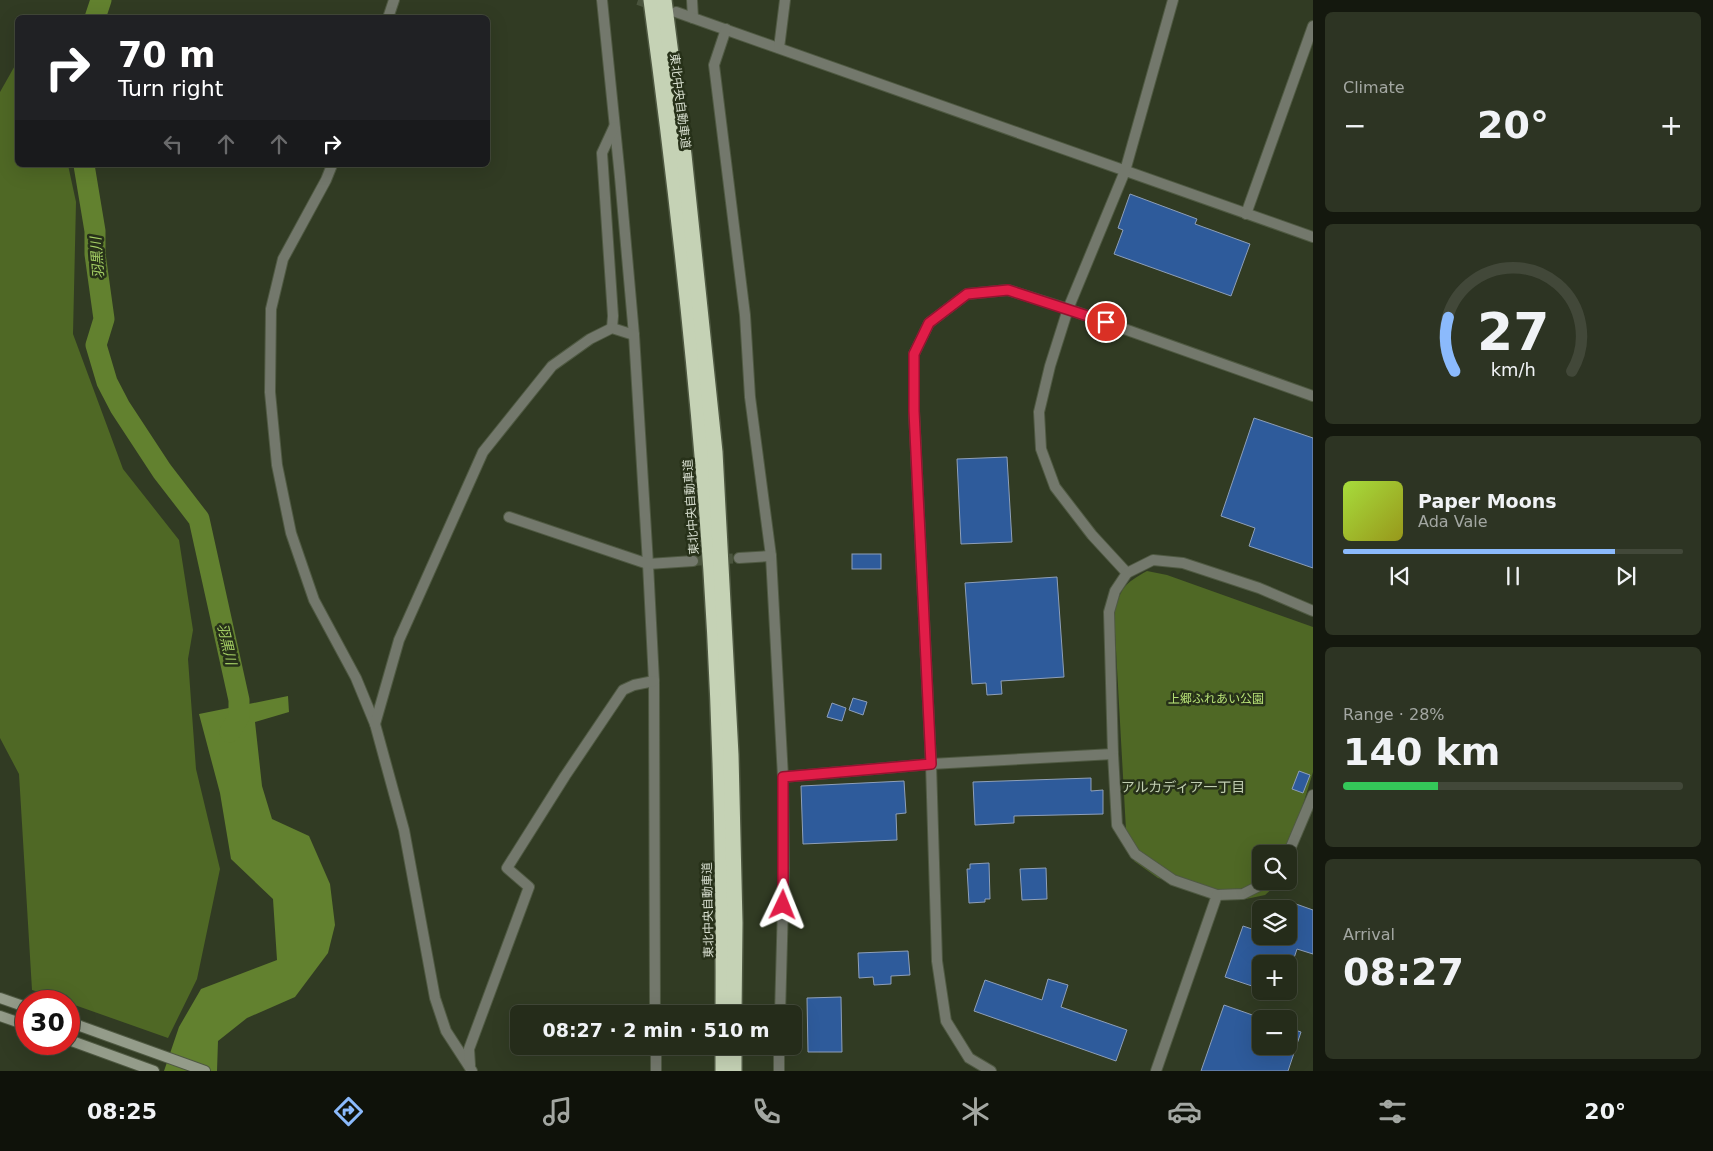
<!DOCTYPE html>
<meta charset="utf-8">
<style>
:root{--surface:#252c1a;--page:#2d3423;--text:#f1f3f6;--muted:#a3a7a2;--line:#424839;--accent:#8bbafc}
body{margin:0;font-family:"DejaVu Sans","Noto Sans JP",sans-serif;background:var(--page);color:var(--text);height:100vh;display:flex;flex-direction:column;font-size:19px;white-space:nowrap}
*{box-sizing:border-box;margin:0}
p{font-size:16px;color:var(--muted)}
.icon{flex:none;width:28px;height:28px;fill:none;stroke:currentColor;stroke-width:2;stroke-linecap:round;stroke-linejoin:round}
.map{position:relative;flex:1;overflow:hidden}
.details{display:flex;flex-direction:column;gap:12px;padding:12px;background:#14180e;width:400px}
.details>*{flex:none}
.top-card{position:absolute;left:15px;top:15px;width:475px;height:152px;border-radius:8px;box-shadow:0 5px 20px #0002,0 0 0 1px var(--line);background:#202124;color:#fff;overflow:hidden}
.fabs{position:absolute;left:1252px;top:845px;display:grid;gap:10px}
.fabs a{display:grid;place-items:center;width:45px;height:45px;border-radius:8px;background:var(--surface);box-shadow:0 5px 20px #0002,0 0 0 1px var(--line);font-size:25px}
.speed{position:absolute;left:15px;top:990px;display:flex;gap:10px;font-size:25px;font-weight:700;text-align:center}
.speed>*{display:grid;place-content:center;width:65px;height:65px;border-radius:50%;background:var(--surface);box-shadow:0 5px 20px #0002,0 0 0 1px var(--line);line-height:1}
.speed .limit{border:8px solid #d22;background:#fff;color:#111}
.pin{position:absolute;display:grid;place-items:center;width:42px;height:42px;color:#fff;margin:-21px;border:2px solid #fff;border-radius:50%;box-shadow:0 1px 5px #0007}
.me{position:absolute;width:55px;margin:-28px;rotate:2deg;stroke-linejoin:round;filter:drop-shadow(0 0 4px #0008)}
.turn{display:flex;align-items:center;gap:18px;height:105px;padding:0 20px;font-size:22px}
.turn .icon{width:65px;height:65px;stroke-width:2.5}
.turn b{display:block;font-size:35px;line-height:42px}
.lanes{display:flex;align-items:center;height:48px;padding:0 20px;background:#0003;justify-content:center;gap:25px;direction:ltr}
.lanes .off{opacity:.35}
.big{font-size:38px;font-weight:700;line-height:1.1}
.details .widget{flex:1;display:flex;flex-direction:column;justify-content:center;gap:8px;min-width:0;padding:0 18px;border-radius:8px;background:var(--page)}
.details .dial{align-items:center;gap:0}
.dial svg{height:130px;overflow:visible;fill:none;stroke:var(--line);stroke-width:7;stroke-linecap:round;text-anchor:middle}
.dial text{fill:var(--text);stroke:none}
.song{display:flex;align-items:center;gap:15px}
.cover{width:60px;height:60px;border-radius:8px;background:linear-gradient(135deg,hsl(80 70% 55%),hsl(60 70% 35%))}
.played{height:5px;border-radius:2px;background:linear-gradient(90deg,var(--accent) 80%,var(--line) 80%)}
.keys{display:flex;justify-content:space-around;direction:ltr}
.heat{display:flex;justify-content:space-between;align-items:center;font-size:28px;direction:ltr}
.charge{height:8px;border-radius:4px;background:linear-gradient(90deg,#34c759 28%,var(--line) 0)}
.trip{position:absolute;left:510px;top:1005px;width:292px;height:50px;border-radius:8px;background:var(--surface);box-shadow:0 5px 20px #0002,0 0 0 1px var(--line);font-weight:700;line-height:50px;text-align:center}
.tab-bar{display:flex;height:80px;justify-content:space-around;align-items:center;background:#0f120a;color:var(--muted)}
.tab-bar .icon{width:35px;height:35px}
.tab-bar .on{color:var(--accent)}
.tab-bar b{font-size:22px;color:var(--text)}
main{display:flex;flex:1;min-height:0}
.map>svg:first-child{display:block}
</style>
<main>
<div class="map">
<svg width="1313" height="1071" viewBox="0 0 1313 1071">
<rect width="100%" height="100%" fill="#313b23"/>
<g fill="#4f6825">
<polygon points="17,62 18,165 68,165 76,202 73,334 123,469 179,540 193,630 188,659 196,769 220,869 197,979 168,1038 69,1003 69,1001 32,990 19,774 0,738 0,92"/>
<path d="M1147,571L1167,575L1313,627V772L1288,854H1261V881H1278L1274,887L1265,895L1246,899H1225L1158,878L1134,861L1126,830L1114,614C1121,587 1124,584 1147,571Z"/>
</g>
<polygon fill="#62812f" points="288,696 289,712 255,722 262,786 272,819 309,836 330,884 335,925 328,953 295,997 247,1018 218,1041 217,1071 164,1071 179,1027 201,989 277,960 273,899 231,859 220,793 199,714"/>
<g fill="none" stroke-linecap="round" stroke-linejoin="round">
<g stroke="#62812f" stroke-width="21">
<polyline points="95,18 101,0"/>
<polyline points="84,165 95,231 95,254 104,319 96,345 107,382 120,407 162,471 199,519 239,700 239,716 230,732"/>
</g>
</g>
<g fill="#2e5b9b" stroke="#8e9fb8">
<polygon points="1130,194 1197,219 1195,224 1250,244 1231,296 1114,254 1123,230 1118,228"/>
<polygon points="1254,418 1313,438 1313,568 1249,546 1255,528 1221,516"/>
<polygon points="1007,457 1012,542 961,544 957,459"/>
<rect x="852" y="554" width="29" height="15"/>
<polygon points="1057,577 1064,677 1001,681 1002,694 987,695 986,683 972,684 965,583"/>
<polygon points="853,698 867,702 863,715 849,710"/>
<polygon points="832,703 846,708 842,721 827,717"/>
<polygon points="1299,771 1310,775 1303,793 1292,789"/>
<polygon points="1091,778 1091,791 1103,790 1103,814 1014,816 1014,823 975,825 973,782"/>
<polygon points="904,781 906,813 896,814 897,840 803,844 801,786"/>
<polygon points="989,863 990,899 985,899 985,902 969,903 967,869 970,869 970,864"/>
<polygon points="1046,868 1047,899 1022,900 1020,869"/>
<polygon points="1296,904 1313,910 1313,954 1297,949 1292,964 1261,964 1261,989 1225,977 1243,926 1261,932 1261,936 1273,936 1284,940 1285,936 1289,936 1289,926"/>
<polygon points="908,951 910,975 891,976 891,984 874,985 873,977 859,978 858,953"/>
<polygon points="1048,979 1068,985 1061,1007 1127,1030 1116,1061 974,1011 985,980 1042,1000"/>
<polygon points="841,997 842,1052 808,1052 807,998"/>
<polygon points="1224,1005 1261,1018 1261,1046 1289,1046 1289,1028 1301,1032 1288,1071 1201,1071"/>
</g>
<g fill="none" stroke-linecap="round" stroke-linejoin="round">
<g stroke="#4a543d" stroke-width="10" stroke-dasharray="10 5" stroke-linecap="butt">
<polyline points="638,0 656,6"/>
<polyline points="693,561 739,558"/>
</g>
<defs>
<g id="street">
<polyline points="602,0 620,177 634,335 648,564 654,681 655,1014"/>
<polyline points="692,0 693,18"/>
<polyline points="676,12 1313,237"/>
<polyline points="388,18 394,0"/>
<polyline points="726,29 714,65 745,315 750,397 771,556 783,777 784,868 780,1014"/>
<polyline points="779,48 785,0"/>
<polyline points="332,165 326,180 283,259 271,309 270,392 277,465 291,533 314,600 356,678 375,724 404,830 435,998 446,1031 472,1071"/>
<polyline points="1246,214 1313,26"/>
<polyline points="612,328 613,316 602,153 614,127"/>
<polyline points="509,517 648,564 693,561"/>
<polyline points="739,558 771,556"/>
<polyline points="1127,573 1092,535 1055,487 1041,449 1039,412 1050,366 1068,309 1125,171 1173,0"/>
<polyline points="375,724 399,640 483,452 552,366 590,339 612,328 634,335"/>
<polyline points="783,777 931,764 1113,754"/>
<polyline points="1288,854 1313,795"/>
<polyline points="1269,881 1243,894 1217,895 1173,880 1135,854 1117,825 1113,754 1109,612 1115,591 1127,573 1153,560 1183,563 1259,588 1313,611"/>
<polyline points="656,1046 656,1071"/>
<polyline points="470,1065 469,1049 529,887 507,868 565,776 623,690 634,685 654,681"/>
<polyline points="779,1071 779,1046"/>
<polyline points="991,1071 969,1058 946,1021 937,961 931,764 914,411 914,354 929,323 967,294 1008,290 1068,309 1313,396"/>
<polyline points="1156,1071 1217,895"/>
</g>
<g id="secondary">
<polyline points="0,998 26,1007"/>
<polyline points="0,1016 26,1025"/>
<polyline points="69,1022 205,1071"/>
<polyline points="69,1040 154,1071"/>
</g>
<g id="highway">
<path d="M651,0C672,155 690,311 703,467C719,649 724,832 723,1014"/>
<polyline points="664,0 684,155 715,452 731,755 735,923 734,1014"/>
<polyline points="723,1071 723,1046"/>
<polyline points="734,1071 734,1046"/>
</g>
</defs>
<use href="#street" stroke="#4f5942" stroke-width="12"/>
<use href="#secondary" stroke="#4f5942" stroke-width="12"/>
<use href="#highway" stroke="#4f5942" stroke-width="18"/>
<use href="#street" stroke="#73786c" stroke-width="10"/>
<use href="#secondary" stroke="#949c8a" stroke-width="10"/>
<use href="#highway" stroke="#c5d2b5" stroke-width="15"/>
</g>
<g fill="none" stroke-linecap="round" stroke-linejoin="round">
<defs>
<polyline id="route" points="783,905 783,777 931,764 914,411 914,354 929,323 967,294 1008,290 1106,322"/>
</defs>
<use href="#route" stroke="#92132f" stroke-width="12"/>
<use href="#route" stroke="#e11d48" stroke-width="9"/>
</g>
<g text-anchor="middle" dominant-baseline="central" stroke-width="5" stroke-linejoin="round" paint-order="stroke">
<g font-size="12" fill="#d8dfd0" stroke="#273119">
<text transform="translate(680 101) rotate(83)">東北中央自動車道</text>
<text transform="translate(691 507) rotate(-94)">東北中央自動車道</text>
<text transform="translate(708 910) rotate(-91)">東北中央自動車道</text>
</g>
<g font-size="12" fill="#b7e276" stroke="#273119">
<text x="1216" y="699">上郷ふれあい公園</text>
</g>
<g font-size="14" font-style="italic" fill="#a7d266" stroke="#273119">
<text transform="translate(97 258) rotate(-94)">羽黒川</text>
<text transform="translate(227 644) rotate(77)">羽黒川</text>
</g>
<g font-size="14" fill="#c1ceb1" stroke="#273119">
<text x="1183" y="787">アルカディア一丁目</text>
</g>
</g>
</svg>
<div class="fabs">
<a><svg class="icon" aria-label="search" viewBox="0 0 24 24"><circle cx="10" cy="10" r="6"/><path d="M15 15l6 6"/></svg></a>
<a><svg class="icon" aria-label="layers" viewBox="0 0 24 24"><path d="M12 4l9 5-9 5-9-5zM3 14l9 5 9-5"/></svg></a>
<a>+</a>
<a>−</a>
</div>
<div class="speed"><div class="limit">30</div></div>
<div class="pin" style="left:1106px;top:322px;background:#d93025"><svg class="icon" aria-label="arrive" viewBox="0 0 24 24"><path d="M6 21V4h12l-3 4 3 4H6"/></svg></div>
<svg class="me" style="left:783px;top:905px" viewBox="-20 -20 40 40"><path d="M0-17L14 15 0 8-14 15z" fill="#e11d48" stroke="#fff" stroke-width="4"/></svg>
<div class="trip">08:27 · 2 min · 510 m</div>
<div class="top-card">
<div class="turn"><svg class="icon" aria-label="right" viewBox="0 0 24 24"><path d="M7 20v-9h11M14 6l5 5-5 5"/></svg><div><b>70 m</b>Turn right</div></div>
<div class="lanes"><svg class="icon off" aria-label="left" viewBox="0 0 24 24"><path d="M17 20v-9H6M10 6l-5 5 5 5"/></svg><svg class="icon off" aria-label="ahead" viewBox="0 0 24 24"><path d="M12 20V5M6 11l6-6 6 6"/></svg><svg class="icon off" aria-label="ahead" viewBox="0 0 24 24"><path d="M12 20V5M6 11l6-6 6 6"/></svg><svg class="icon" aria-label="right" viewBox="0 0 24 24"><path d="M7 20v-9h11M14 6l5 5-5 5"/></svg></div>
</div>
</div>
<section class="details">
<div class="widget"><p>Climate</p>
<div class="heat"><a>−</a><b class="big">20°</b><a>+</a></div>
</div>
<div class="widget dial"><svg viewBox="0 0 100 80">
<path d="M14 69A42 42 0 1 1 86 69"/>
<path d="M14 69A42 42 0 0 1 10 36" stroke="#8bbafc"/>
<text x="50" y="56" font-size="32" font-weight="700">27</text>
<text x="50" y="72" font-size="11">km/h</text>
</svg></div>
<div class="widget">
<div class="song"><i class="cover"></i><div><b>Paper Moons</b><p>Ada Vale</p></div></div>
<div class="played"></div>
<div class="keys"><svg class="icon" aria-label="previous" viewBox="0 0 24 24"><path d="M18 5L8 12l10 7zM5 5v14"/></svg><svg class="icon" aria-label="pause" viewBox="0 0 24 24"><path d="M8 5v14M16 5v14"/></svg><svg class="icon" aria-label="next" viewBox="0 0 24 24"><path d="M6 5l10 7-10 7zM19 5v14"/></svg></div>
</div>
<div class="widget"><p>Range · 28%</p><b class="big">140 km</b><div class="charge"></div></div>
<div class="widget"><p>Arrival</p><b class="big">08:27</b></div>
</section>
</main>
<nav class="tab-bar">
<b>08:25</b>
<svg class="icon on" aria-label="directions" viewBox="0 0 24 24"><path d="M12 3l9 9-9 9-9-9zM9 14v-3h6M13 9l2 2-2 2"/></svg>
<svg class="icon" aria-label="music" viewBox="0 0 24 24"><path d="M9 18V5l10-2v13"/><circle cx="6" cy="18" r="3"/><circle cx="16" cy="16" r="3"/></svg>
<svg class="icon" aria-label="phone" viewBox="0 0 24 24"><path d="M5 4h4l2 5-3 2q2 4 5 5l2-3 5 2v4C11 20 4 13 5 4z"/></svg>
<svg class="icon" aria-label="climate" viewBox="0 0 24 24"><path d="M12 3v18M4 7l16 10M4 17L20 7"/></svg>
<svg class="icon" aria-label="car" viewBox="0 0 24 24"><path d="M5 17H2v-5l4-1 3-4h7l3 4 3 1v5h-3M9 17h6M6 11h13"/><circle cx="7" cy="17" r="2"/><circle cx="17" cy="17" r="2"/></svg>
<svg class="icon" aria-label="filters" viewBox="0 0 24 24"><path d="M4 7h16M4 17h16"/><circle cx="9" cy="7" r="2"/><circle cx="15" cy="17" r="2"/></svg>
<b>20°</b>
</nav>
